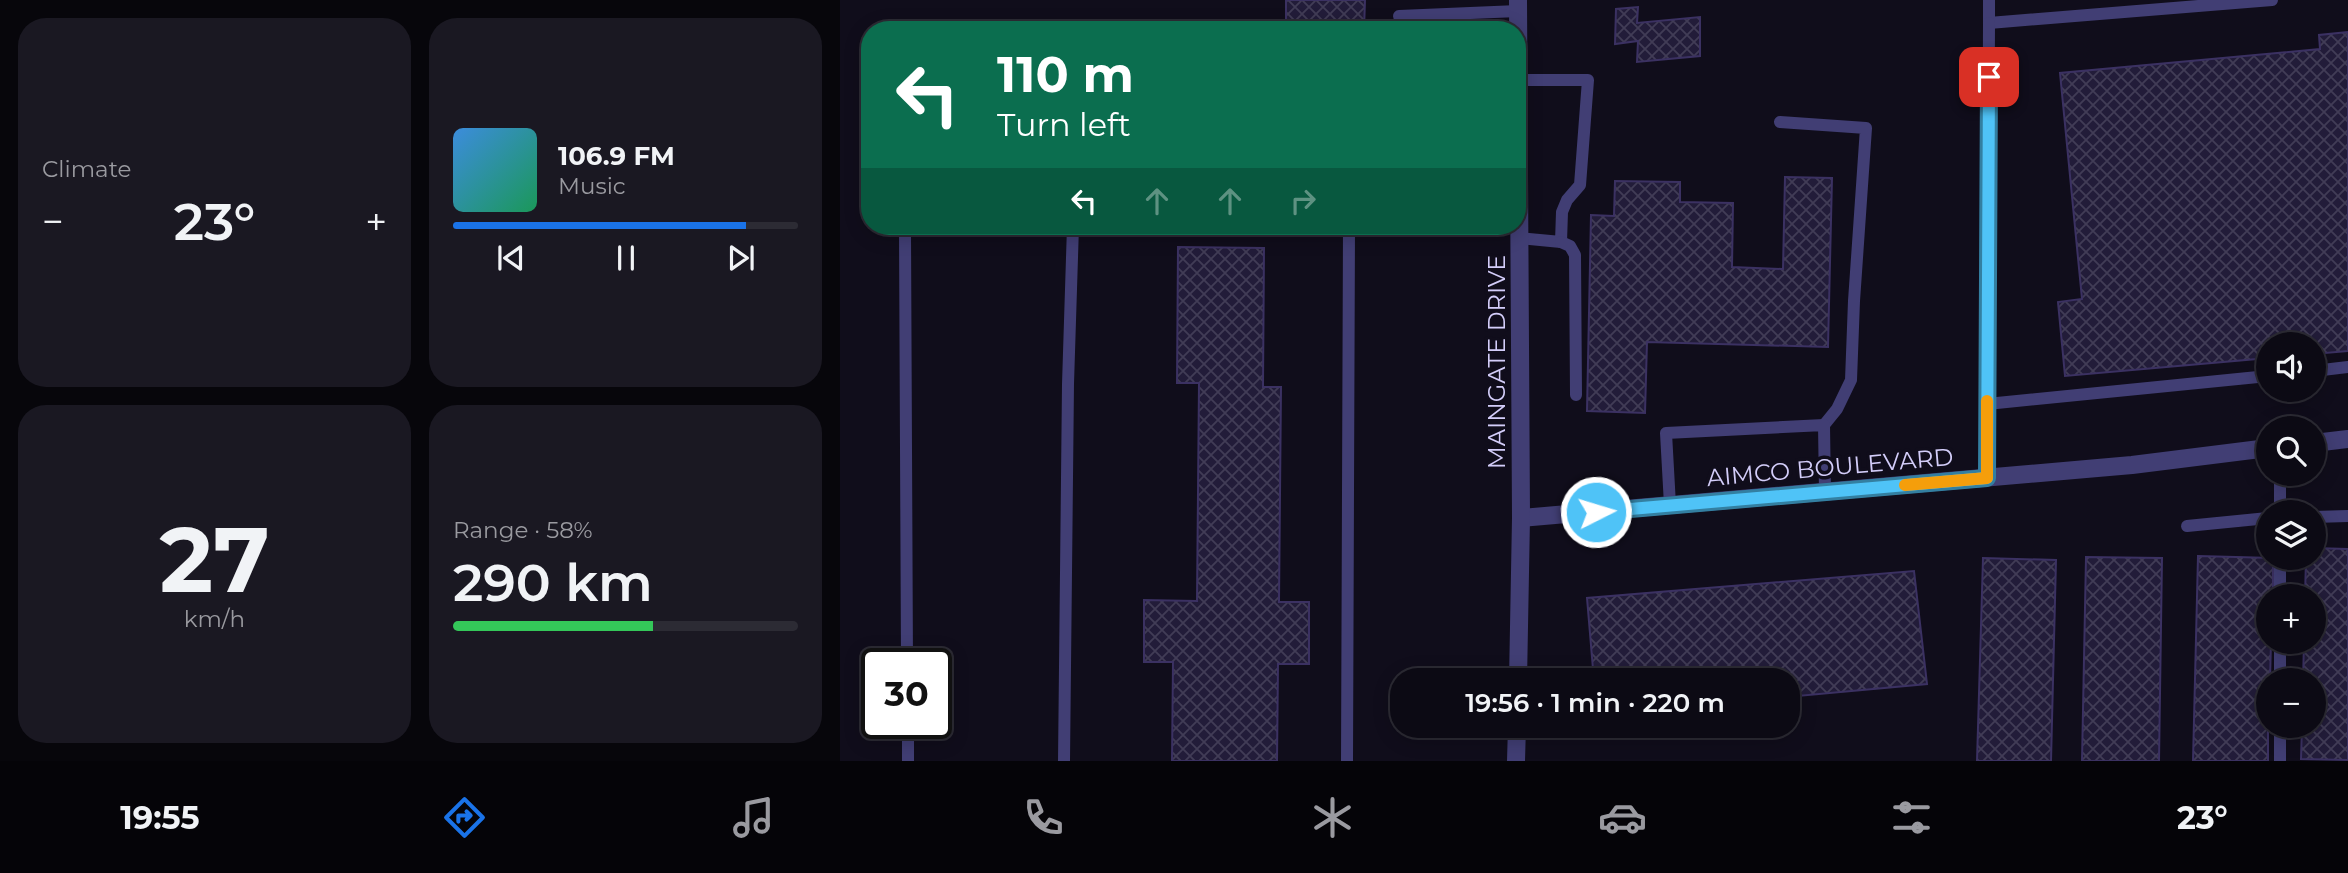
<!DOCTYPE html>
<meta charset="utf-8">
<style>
:root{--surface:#0c0a14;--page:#1a1822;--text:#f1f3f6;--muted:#9a9aa0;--line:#2c2b34;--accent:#1a73e8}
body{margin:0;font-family:Montserrat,sans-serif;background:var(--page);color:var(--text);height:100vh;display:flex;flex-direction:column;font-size:26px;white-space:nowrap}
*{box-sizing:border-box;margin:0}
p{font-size:23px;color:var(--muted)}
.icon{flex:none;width:38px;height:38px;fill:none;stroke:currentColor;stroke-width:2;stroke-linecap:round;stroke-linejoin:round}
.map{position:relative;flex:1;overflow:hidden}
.sheet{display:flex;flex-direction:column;gap:18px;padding:18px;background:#07060b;width:840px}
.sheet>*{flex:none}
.banner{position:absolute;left:21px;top:21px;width:665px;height:214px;border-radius:28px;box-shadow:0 4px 18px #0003,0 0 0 2px var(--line);background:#0b6e4f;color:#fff;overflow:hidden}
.fabs{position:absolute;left:1416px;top:332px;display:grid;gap:14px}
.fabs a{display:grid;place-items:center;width:70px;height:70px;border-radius:50%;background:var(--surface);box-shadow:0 4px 18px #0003,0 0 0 2px var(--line);font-size:35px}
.speed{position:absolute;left:21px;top:648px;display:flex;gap:14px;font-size:35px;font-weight:700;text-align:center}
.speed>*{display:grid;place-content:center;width:91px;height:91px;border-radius:50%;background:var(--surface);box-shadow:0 4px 18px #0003,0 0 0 2px var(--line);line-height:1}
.speed .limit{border:4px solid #111;border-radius:10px;background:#fff;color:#111}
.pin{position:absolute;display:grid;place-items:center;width:60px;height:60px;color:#fff;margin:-30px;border-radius:14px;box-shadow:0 4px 10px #0006}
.me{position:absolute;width:77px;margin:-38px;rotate:85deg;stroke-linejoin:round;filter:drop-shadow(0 0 5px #0008)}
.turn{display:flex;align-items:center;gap:24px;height:147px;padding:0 21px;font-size:32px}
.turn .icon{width:91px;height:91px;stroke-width:2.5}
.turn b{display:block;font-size:49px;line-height:60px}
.lanes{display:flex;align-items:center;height:66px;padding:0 21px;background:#0003;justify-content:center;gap:35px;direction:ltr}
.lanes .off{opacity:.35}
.big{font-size:52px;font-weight:600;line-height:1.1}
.sheet .card{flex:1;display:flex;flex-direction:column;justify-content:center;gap:10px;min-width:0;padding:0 24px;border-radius:28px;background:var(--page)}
.sheet .dial{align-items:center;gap:0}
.dial b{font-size:91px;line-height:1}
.song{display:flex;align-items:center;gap:21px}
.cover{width:84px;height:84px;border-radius:10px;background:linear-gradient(135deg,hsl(210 70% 55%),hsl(150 70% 35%))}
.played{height:7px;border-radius:4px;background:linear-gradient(90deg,var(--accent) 85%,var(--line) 85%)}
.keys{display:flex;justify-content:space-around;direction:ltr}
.heat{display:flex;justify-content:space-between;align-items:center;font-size:38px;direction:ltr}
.charge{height:10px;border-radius:5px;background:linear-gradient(90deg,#34c759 58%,var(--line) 0)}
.sheet .tiles{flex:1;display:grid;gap:18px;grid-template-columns:repeat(2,1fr)}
.trip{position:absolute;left:550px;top:668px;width:410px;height:70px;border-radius:28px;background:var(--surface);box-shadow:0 4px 18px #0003,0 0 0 2px var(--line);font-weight:600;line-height:70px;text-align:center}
.dock{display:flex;height:112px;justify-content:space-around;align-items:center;background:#050408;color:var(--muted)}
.dock .icon{width:49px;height:49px}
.dock .current{color:var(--accent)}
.dock b{font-size:32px;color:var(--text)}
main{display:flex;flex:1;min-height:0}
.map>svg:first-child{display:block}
</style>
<main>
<section class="sheet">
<div class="tiles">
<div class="card"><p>Climate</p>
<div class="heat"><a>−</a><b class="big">23°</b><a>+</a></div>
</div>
<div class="card">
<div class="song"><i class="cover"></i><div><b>106.9 FM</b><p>Music</p></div></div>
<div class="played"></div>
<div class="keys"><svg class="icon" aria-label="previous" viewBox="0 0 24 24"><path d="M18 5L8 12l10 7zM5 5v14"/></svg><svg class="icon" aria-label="pause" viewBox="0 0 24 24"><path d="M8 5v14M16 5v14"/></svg><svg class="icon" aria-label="next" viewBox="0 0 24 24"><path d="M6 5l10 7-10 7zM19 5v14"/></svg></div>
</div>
<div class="card dial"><b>27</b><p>km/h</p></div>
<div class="card"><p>Range · 58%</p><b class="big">290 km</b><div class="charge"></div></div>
</div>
</section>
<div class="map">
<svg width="1508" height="761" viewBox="0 0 1508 761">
<defs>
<pattern id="building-cross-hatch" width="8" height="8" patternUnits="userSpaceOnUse" patternTransform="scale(1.75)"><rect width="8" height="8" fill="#221c39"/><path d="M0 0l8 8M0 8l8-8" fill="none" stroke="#413c56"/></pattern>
</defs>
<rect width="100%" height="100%" fill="#100d1b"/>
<g fill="url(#building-cross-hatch)" stroke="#3b3162" stroke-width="2">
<polygon points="446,0 525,0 524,30 446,30"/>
<polygon points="798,7 797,23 860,17 860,56 797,62 798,41 775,44 776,9"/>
<polygon points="1508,32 1508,351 1474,354 1474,345 1428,345 1428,358 1225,376 1218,302 1242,299 1220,73 1480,49 1479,35"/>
<polygon points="945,177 992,178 988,347 807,342 805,413 747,411 751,215 774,216 775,181 840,182 840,202 893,203 892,267 943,269"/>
<polygon points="338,247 424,248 423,387 441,387 439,602 469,602 469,664 438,664 437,761 332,761 333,662 304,662 304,600 357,601 359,383 337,383"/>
<polygon points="1474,548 1508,549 1508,760 1461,759 1462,726 1474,726 1474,681 1463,681 1464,642 1474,642 1474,597 1465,597 1466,558 1474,558"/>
<polygon points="1358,556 1433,558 1433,597 1428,597 1428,642 1431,642 1430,681 1428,681 1428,761 1353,761"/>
<polygon points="1246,557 1322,558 1319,761 1242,761"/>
<polygon points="1143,558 1216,560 1211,761 1137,761"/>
<polygon points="1074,571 1087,684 947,697 947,681 754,681 747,598"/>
</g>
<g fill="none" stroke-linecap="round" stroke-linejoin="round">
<g stroke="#413e74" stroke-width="12">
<polyline points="1149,0 1149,23 1432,0"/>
<polyline points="559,16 678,11"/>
<polyline points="678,80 748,80 740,185 727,200 722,212 721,242 679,238"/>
<polyline points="940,122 1026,128 1014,301 1011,380 997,409 984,425"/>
<polyline points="721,242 730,246 735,255 736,395"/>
<polyline points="1474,371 1508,367"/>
<polyline points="1147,404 1428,376"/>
<polyline points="1440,474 1440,513"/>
<polyline points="1147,478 1149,23"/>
<polyline points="830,505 826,433 984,425 985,492"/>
<polyline points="1474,517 1508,516"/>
<polyline points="1347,526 1428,518"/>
<polyline points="1440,597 1440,558"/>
<polyline points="67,663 65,231 197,226"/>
<polyline points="1440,681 1440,642"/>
<polyline points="68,723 68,761"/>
<polyline points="224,761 228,384 233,226"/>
<polyline points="507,761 509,226"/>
<polyline points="1440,761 1440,726"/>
</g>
<g stroke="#413e74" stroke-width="18">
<polyline points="1474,443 1508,439"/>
<polyline points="681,518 1292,465 1428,448"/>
<polyline points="678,681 681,518 678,0"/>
<polyline points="676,761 677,726"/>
</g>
</g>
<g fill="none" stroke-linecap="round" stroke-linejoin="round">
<defs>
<polyline id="route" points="756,512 1147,478 1149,77"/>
</defs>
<use href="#route" stroke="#337fa1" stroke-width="18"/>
<use href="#route" stroke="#4fc3f7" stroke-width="12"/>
<polyline stroke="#f59e0b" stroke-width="12" points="1065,485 1147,478 1147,401"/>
</g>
<g text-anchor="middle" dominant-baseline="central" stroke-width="7" stroke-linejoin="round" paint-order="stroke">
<g font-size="24" fill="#d3cdf9" stroke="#100d1b">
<text transform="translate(656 362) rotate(-90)">MAINGATE DRIVE</text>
<text transform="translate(990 467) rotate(-5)">AIMCO BOULEVARD</text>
</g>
</g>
</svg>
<div class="fabs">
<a><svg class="icon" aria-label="sound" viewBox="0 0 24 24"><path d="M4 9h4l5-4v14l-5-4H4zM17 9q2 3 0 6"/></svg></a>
<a><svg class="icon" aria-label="search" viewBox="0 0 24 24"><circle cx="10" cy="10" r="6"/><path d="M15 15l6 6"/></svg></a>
<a><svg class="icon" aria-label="layers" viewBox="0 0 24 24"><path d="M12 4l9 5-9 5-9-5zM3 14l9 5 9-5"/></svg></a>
<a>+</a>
<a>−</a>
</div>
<div class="speed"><div class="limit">30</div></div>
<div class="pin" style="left:1149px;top:77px;background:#d93025"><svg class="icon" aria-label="arrive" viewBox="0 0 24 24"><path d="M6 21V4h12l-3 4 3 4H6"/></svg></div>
<svg class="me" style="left:756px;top:512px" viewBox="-20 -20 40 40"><circle r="17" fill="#4fc3f7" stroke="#fff" stroke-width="3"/><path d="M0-11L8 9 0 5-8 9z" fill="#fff"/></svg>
<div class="trip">19:56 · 1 min · 220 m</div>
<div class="banner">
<div class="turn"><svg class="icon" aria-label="left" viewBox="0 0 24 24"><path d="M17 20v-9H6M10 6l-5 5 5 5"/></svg><div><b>110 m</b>Turn left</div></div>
<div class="lanes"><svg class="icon" aria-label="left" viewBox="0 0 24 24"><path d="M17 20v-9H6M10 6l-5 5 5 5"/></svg><svg class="icon off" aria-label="ahead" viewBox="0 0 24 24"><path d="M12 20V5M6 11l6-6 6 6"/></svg><svg class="icon off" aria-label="ahead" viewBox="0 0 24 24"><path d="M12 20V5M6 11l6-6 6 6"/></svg><svg class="icon off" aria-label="right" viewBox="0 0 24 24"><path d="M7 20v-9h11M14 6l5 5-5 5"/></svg></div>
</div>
</div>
</main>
<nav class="dock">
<b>19:55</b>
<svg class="icon current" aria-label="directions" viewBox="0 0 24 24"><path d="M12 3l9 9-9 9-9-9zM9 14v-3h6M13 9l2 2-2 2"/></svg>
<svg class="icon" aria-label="music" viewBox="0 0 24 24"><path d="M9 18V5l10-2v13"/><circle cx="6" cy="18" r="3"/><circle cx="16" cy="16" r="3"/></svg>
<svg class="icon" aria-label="phone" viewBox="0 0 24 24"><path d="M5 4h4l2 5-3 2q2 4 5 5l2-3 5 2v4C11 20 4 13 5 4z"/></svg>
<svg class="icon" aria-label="climate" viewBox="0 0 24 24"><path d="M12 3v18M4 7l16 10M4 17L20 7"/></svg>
<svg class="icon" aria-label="car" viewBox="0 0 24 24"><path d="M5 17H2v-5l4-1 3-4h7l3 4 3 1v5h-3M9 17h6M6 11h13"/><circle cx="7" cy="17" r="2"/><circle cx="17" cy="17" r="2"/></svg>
<svg class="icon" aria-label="filters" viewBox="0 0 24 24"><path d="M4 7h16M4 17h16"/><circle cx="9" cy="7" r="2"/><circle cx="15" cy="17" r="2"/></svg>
<b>23°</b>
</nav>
